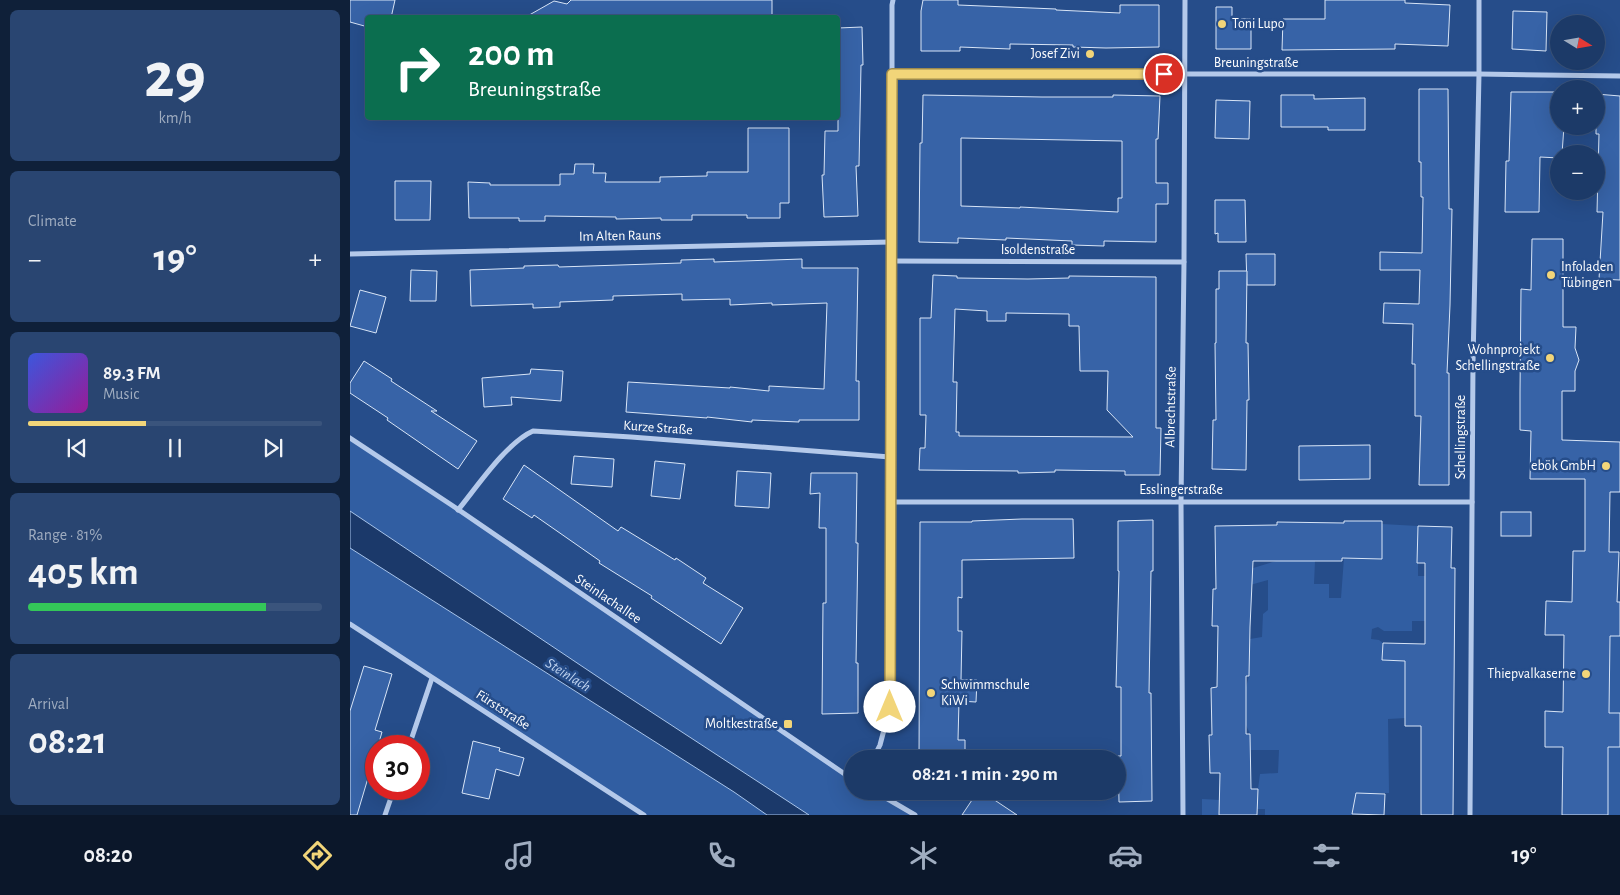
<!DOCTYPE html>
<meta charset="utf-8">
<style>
:root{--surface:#1c3a68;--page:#294571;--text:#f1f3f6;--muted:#a0adc0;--line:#3a547c;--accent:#f2d579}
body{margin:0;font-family:"Alegreya Sans",sans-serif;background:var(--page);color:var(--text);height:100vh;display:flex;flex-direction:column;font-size:19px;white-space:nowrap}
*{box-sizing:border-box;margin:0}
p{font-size:16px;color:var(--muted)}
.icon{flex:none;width:28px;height:28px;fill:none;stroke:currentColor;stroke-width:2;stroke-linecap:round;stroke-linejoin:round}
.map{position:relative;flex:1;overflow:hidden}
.sheet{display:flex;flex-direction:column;gap:10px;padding:10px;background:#0f2039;width:350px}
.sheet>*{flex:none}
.banner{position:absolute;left:15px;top:15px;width:475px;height:105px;border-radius:5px;box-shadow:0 5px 20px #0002,0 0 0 1px var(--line);background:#0b6e4f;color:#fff;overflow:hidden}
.needle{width:32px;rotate:101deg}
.controls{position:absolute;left:1200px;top:15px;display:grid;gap:10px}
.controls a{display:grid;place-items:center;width:55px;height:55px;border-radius:50%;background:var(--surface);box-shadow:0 5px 20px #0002,0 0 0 1px var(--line);font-size:25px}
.speed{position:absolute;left:15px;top:735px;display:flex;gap:10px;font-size:25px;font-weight:700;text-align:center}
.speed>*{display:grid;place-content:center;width:65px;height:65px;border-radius:50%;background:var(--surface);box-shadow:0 5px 20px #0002,0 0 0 1px var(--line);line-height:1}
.speed .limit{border:8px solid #d22;background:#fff;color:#111}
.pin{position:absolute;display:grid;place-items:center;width:42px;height:42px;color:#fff;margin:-21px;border:2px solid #fff;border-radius:50%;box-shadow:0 1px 5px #0007}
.me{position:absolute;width:55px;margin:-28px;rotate:0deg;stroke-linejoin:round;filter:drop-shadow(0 0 4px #0008)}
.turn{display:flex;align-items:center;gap:18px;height:105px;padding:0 20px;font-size:22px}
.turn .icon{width:65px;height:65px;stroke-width:2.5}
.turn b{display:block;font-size:35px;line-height:42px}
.big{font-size:38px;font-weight:600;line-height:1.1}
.sheet .widget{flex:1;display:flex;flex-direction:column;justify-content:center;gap:8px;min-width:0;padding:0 18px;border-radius:8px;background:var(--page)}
.sheet .dial{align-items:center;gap:0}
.dial b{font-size:65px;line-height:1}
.song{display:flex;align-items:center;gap:15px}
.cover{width:60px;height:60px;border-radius:8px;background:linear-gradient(135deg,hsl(230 70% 55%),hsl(300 70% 35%))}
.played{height:5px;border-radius:2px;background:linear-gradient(90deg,var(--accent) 40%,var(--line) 40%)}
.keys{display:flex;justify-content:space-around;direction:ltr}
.heat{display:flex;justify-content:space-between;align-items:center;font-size:28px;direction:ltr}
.charge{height:8px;border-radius:4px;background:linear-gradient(90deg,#34c759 81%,var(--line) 0)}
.trip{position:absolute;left:494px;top:750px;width:282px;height:50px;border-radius:25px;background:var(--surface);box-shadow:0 5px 20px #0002,0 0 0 1px var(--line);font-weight:600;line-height:50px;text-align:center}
.dock{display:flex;height:80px;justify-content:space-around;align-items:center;background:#0b172a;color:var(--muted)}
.dock .icon{width:35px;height:35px}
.dock .current{color:var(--accent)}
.dock b{font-size:22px;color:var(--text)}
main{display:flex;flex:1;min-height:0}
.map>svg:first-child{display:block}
</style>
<main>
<section class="sheet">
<div class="widget dial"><b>29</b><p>km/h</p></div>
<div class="widget"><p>Climate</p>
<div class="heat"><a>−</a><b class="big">19°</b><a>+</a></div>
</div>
<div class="widget">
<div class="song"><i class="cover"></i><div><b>89.3 FM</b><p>Music</p></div></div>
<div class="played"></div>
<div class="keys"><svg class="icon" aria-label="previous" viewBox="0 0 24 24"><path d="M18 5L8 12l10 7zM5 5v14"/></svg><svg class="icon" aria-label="pause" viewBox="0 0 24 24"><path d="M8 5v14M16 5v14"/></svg><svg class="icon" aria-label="next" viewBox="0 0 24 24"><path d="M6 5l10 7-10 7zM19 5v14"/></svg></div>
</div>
<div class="widget"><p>Range · 81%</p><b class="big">405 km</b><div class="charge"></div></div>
<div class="widget"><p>Arrival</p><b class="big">08:21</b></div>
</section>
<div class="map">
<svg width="1270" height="815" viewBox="0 0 1270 815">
<rect width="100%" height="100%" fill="#264d8a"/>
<g fill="#315ea2">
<polygon points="0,438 502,779 502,791 523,791 563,815 294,815 0,624"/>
<polygon points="1032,524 1068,526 1068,576 1087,576 1075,621 1062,621 1062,631 1034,631 1028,627 1022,629 1021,639 1029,640 1033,643 1032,660 1104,661 1104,679 1055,679 1056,718 1038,719 1039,793 1006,793 1002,815 915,815 915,809 907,809 908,789 910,774 928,773 929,750 900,750 900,734 896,725 896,687 899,676 900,639 912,637 913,614 918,610 918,580 900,585 900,569 926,561 965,561 964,584 979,584 979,598 991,598 994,558 1032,559"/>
<polygon points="1260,636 1270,636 1270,713 1259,713"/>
<rect x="1258" y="747" width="12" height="68"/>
<polygon points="852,799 870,800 869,815 852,815"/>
</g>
<polygon fill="#1b396a" stroke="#a8c4ea" points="0,511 263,687 459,815 417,815 384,792 0,548"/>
<g fill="#3763a7" stroke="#d8e5f7" fill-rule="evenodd">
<polygon points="0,0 45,0 41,18 18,18 18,27 0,22"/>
<polygon points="221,0 422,0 422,18 321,18 321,16 174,18 204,1 217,4"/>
<polygon points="573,0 608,0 608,5 706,9 706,10 770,13 770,5 809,5 809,47 756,48 723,47 723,45 660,44 660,49 610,47 610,51 571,51 571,11"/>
<polygon points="975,0 1055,0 1055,3 1100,5 1098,46 1045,44 1045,49 932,50 933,19 975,19"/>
<polygon points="866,7 882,7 882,19 901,19 901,49 866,49"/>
<polygon points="1163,11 1197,12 1196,51 1162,49"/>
<polygon points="512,27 513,65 511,65 509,166 506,166 508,216 474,217 472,175 474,175 475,131 488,131 488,28"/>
<polygon points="1069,89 1098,89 1099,209 1102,209 1100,305 1097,373 1099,373 1099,485 1069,485 1071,416 1065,416 1065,364 1062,364 1063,324 1033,323 1034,303 1069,304 1070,270 1030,270 1030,252 1072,253 1073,197 1071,197 1071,162 1069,162"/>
<polygon points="1161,92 1209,92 1209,126 1214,126 1212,154 1209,154 1209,158 1190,157 1189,212 1155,212 1156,161 1159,161"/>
<polygon points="1246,94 1270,96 1270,280 1249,279 1253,212 1247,212 1249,134 1246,134"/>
<path d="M573,95L692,97H763V95L810,96L808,139H806V183H818V204H806V242L754,241V246L722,245V241L656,238V240L608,238V243L569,242L570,143H572ZM611,138L772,141V198H768V212L670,207V208L611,206Z"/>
<polygon points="931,95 964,95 964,99 1015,98 1015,130 978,130 978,127 931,127"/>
<polygon points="866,100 900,101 899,139 865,138"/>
<polygon points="398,128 439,128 439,203 430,203 430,218 397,218 397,215 342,215 342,220 311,220 311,218 266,219 266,217 195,216 195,221 169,221 169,218 119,218 118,182 140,183 140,185 210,185 210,174 224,174 225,164 244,164 243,173 256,173 255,182 310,182 310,177 357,176 357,172 398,172"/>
<polygon points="45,181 81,181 80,220 45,220"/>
<polygon points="865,200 895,200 896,242 868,242 868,233 865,234"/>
<polygon points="1182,239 1213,239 1213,327 1226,327 1225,348 1229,360 1225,371 1225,391 1212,391 1212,440 1270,442 1270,492 1260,492 1259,552 1269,552 1267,602 1270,602 1270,636 1260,636 1259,713 1270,713 1270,747 1258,747 1258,815 1212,815 1213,747 1195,747 1195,711 1213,712 1214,635 1195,635 1196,601 1222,602 1223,551 1235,551 1235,479 1180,479 1181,431 1170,430 1170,392 1171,289 1181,290"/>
<polygon points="896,254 925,254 925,285 897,285"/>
<polygon points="364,259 364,262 452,259 452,268 508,268 506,381 509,381 509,420 449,420 449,422 402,420 402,422 357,417 357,418 276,412 278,382 380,388 380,387 419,391 419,386 474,389 477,303 422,305 422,303 380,305 380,299 332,300 332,294 263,296 263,300 210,302 210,307 183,308 183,304 121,306 120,270 174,268 174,266 208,265 209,267 331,263 331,260"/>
<polygon points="61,270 87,271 86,301 60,301"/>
<polygon points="869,271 897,271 896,343 898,343 899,400 897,400 896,470 862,469 863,420 866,420 865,343 866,343 866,289 869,289"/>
<path d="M583,275L607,276V278L678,279L719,278V276L806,277V428H811L810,475H775V471L705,470V472L668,473V471L569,470L570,448H575L576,415H570V318H581ZM605,309L637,311V321H656V313L719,314V326H729L730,371H758L757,410L783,437L609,436V432H606L607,382H603Z"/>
<polygon points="10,290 36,297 26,333 0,326"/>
<polygon points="14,361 42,379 41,381 87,411 81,411 127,441 108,469 37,420 38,418 0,393 0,383"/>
<polygon points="181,369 213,371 211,401 161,397 162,405 134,407 132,378 180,374"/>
<polygon points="1020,445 1020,479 949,480 949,446"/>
<polygon points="224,456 264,459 262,487 221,484"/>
<polygon points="305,461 335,464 330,499 301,496"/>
<polygon points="174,465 268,531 271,527 325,560 326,558 356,578 353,583 393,608 371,644 301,598 302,596 249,563 250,561 184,515 182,518 153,499"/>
<polygon points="387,471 421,473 419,508 385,506"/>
<polygon points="461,473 507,473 506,543 508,543 506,663 508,663 508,713 472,714 473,603 476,603 476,528 469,528 470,493 460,494"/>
<rect x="1151" y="512" width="30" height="24"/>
<polygon points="672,519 723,519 724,558 612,560 612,598 608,597 608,631 612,631 611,680 627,680 626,702 609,701 608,740 615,740 615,759 569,759 570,522 622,522 622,521"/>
<polygon points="803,520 803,571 801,571 799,693 801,693 802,801 769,802 768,756 771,756 771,687 766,687 769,571 768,571 768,521"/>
<polygon points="994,521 1032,521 1032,559 992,558 992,561 903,561 900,627 899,676 896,676 896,734 900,734 901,789 908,789 907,815 869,815 870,773 860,773 859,735 862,735 861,688 867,687 868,626 862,626 863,589 866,589 865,526 927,525 927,522 994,523"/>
<polygon points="1068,526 1102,527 1101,568 1105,568 1103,815 1071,815 1071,726 1055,726 1055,661 1032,660 1033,643 1075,644 1075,563 1067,563"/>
<polygon points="14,666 42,674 25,730 32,732 28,746 26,746 26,751 7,815 0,815 0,711"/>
<polygon points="123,741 150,748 149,751 174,758 169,776 146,769 139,799 112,793"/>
<polygon points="628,791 631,791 667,815 612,815"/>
<polygon points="1006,793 1035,794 1034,815 1002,814"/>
</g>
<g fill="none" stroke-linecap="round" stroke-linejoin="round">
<g stroke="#b4c9ea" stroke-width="5">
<polyline points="542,74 1129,74 1270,76"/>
<polyline points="0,254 541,242"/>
<polyline points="541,261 834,262"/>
<polyline points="0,438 103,506 502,779"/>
<polyline points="540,502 1122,502"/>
<path d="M108,510C127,487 156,443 183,431L281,437L540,457"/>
<polyline points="0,624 294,815"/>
<polyline points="59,746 82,678"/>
<polyline points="523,759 530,745 540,707 542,74 542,5 543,0"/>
<polyline points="524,791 565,815"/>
<polyline points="35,815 44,789"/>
<polyline points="833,815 831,502 834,262 835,0"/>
<polyline points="1120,815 1123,362 1129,74 1129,0"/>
</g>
</g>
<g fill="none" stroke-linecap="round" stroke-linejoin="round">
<defs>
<polyline id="route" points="540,707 542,74 814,74"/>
</defs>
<use href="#route" stroke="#9d8a4f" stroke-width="12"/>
<use href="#route" stroke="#f2d579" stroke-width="9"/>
</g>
<g fill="#f2d579" stroke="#264d8a" stroke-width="2">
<circle cx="872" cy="24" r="5"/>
<circle cx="740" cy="54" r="5"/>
<circle cx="1201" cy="275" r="5"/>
<circle cx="1200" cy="358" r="5"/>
<circle cx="1256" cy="466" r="5"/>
<circle cx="1236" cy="674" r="5"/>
<circle cx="581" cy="693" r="5"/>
<rect x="433" y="719" width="10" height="10" rx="2.5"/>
</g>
<g text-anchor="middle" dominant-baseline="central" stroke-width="5" stroke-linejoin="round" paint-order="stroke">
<g font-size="14" fill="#fff" stroke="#264d8a" text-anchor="end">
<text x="882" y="24" text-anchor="start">Toni Lupo</text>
<text x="730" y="54">Josef Zivi</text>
<text x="1211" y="267" text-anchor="start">Infoladen<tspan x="1211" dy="16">Tübingen</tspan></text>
<text x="1190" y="350">Wohnprojekt<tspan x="1190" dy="16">Schellingstraße</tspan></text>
<text x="1246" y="466">ebök GmbH</text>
<text x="1226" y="674">Thiepvalkaserne</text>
<text x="591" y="685" text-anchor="start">Schwimmschule<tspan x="591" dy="16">KiWi</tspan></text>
<text x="428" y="724">Moltkestraße</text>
</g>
<g font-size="14" fill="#fff" stroke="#264d8a">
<text x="906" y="63">Breuningstraße</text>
<text transform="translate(270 236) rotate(-1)">Im Alten Rauns</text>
<text x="688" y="250">Isoldenstraße</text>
<text transform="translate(821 407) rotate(-89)">Albrechtstraße</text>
<text transform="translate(308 428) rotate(4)">Kurze Straße</text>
<text transform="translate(1111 437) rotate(-90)">Schellingstraße</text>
<text x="831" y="490">Esslingerstraße</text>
<text transform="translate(258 599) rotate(34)">Steinlachallee</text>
<text transform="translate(153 710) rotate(33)">Fürststraße</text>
</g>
<g font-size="15" font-style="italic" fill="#c0d4f1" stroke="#264d8a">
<text transform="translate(218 675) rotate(32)">Steinlach</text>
</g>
</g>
</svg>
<div class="controls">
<a><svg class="needle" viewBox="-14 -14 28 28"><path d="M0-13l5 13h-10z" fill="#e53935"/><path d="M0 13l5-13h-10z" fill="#a0adc0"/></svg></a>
<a>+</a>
<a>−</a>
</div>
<div class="speed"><div class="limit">30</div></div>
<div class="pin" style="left:814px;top:74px;background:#d93025"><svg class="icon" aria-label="arrive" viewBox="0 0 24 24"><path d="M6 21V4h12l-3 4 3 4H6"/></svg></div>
<svg class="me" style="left:540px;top:707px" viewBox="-20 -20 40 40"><circle r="19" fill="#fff"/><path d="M0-13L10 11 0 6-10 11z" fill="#f2d579"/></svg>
<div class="trip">08:21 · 1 min · 290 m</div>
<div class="banner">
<div class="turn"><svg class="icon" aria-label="right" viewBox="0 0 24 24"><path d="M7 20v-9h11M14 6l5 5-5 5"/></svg><div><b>200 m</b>Breuningstraße</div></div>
</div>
</div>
</main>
<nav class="dock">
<b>08:20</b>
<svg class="icon current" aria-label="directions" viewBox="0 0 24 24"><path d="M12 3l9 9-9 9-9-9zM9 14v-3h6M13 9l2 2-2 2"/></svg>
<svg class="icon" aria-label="music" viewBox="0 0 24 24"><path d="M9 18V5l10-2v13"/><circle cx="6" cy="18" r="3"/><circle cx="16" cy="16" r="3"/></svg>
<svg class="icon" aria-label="phone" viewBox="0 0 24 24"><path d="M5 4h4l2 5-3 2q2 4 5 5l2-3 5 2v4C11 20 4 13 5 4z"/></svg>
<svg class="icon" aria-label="climate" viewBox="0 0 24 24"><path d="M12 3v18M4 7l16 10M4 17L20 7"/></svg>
<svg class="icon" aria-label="car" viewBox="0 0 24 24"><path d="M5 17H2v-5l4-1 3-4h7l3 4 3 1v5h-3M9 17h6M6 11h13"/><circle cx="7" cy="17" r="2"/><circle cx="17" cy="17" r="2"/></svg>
<svg class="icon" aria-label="filters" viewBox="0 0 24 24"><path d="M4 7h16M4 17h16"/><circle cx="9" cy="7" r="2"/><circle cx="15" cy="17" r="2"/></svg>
<b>19°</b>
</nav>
